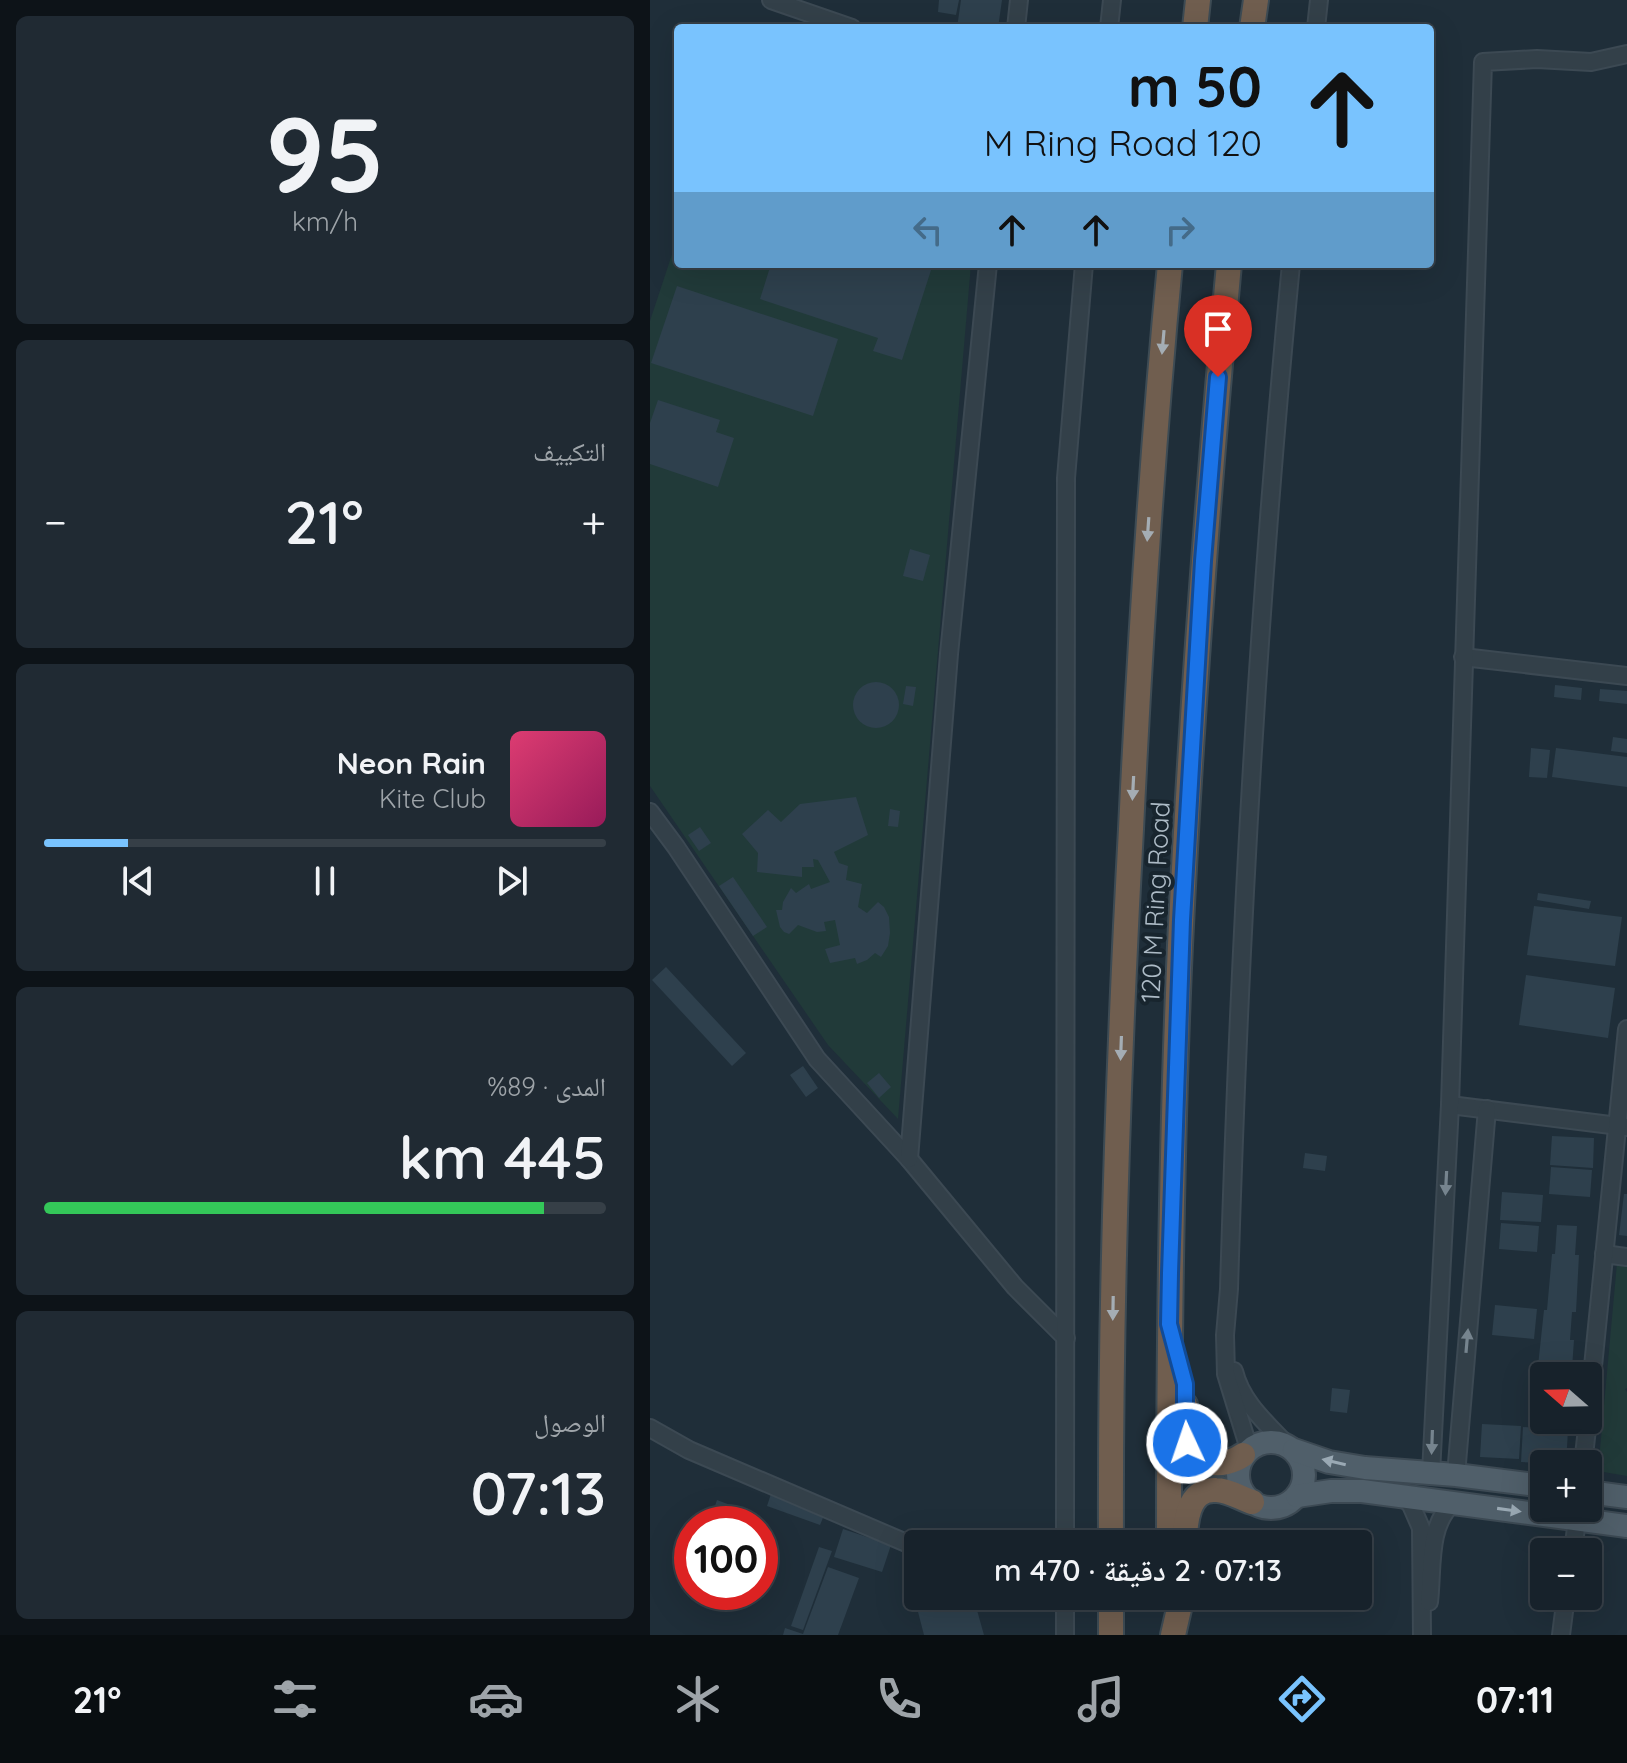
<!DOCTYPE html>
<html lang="ar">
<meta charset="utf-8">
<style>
:root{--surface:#17222b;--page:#202a33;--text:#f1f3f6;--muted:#9ea4a9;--line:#363f47;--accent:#79c3fe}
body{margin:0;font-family:Quicksand,"Noto Naskh Arabic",sans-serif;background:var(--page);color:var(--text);direction:rtl;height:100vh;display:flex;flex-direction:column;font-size:30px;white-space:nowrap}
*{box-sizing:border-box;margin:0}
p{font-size:26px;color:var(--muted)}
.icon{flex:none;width:44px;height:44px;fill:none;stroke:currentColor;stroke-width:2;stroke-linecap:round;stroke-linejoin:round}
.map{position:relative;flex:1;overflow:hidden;direction:ltr}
.details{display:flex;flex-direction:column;gap:16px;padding:16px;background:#0d1318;width:650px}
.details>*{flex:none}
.top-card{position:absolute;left:24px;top:24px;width:760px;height:244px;border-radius:8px;box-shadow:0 8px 32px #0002,0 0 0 2px var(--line);direction:rtl;background:#79c3fe;color:#111;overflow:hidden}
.needle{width:52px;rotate:290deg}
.controls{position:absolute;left:880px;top:1362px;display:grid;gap:16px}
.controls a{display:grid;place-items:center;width:72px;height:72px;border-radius:8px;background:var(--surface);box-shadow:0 8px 32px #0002,0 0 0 2px var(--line);font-size:40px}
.speed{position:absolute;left:24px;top:1506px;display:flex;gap:16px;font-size:40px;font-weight:700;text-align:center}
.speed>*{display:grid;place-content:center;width:104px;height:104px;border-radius:50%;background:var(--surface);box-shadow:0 8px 32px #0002,0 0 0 2px var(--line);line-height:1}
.speed .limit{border:12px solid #d22;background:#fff;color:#111}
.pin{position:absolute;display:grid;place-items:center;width:68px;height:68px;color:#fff;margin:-82px -34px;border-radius:50% 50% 50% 0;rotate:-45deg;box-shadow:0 0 8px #0007}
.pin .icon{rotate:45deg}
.me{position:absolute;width:88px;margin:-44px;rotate:357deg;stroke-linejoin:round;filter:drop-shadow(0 0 6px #0008)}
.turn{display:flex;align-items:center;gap:28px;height:168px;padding:0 40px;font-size:36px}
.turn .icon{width:104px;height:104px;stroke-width:2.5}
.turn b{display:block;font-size:56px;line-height:68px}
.lanes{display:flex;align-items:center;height:76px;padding:0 40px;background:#0003;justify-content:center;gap:40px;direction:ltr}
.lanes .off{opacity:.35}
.big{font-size:60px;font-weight:600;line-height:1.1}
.details .tile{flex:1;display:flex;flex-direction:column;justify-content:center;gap:12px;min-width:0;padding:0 28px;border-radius:12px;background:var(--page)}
.details .dial{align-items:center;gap:0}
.dial b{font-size:104px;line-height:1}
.song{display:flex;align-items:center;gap:24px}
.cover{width:96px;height:96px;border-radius:12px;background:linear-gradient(135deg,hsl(340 70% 55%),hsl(330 70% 35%))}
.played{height:8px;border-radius:4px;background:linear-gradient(90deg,var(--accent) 15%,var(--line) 15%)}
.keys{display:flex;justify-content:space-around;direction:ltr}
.heat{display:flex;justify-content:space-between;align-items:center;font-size:44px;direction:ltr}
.charge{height:12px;border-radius:6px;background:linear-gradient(90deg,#34c759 89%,var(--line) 0)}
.trip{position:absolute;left:254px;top:1530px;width:468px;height:80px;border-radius:8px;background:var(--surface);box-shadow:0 8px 32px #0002,0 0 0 2px var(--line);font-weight:600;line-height:80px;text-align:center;direction:rtl}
.dock{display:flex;height:128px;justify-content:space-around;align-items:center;background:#090e11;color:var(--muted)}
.dock .icon{width:56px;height:56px}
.dock .current{color:var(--accent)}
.dock b{font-size:36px;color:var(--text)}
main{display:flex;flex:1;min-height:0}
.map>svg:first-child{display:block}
</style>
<main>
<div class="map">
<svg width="977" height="1635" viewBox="0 0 977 1635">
<rect width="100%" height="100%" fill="#1f2e39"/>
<g fill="#213a39">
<polygon points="28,236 28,264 321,264 248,1119 178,1045 0,786 0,321"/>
<polygon points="967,1263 977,1265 977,1388 975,1389 977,1392 977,1476 948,1471"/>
</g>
<g fill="#2e404d">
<polygon points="289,0 309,0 306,15 288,12"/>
<polygon points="311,0 352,0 348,28 307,28"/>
<polygon points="121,264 283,264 252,360 223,351 228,338 110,299"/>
<polygon points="27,286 188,339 163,416 1,363"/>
<polygon points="8,400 70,420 66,432 84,438 68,487 0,464 0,423"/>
<polygon points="260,549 280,555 273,581 253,576"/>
<circle cx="226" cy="705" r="23"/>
<polygon points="905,685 932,688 931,700 904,697"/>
<polygon points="256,686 266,687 263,706 253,704"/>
<polygon points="950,689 977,691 977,704 949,701"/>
<polygon points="963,737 977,739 977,753 961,751"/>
<polygon points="881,748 900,750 897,778 879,777"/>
<polygon points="906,748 977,757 977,787 902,777"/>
<polygon points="206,797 218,835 184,852 189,863 198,866 196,880 212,884 208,907 217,913 228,902 234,907 239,917 240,933 238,946 231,957 225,953 217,960 207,964 205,958 180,963 175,949 190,945 185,920 174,922 176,931 167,932 148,925 139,934 134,932 130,927 126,910 132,910 133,902 141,888 146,893 159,884 161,889 180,882 168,860 163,859 164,867 152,867 152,877 107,872 108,853 92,834 118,810 131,822 150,804"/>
<polygon points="240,809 250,811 248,827 238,826"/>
<polygon points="50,827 61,843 49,851 38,835"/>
<polygon points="83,877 117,927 103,936 69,886"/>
<polygon points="888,893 941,901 939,909 887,900"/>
<polygon points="884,906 972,917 965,966 877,955"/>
<polygon points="16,967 96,1053 82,1066 2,980"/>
<polygon points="876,975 965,988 958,1038 869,1025"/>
<polygon points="153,1066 168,1088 156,1097 140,1075"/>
<polygon points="229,1073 241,1087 229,1098 217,1083"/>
<polygon points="902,1136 944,1138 943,1168 900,1165"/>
<polygon points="655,1153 677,1156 675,1171 653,1168"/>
<polygon points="901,1167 942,1170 940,1197 899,1194"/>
<polygon points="852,1192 893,1195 891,1222 850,1220"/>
<polygon points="974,1194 977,1194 977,1236 969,1235"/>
<polygon points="851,1223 889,1226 887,1252 849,1249"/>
<polygon points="907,1225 927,1226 925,1255 929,1255 926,1312 922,1312 920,1340 924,1340 922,1368 919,1368 918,1376 894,1376 894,1420 919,1420 919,1424 878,1421 880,1396 883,1396 885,1366 888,1366 894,1310 897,1310 902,1254 905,1254"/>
<polygon points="845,1305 887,1309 884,1339 842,1335"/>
<polygon points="682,1388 700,1390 697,1413 680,1411"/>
<polygon points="832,1424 871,1426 869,1459 830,1457"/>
<polygon points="873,1427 918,1430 916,1464 871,1462"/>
<polygon points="121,1494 175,1513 170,1525 117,1506"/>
<polygon points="67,1500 96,1511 91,1524 59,1524"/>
<polygon points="193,1529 241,1545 232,1572 184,1557"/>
<polygon points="882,1541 902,1543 901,1552 894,1552 894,1565 879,1564"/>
<polygon points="169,1547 182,1551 153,1630 141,1626"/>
<polygon points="178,1567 209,1578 188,1635 133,1635 135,1628 153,1634"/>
<polygon points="312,1596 323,1596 334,1635 274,1635 267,1608"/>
</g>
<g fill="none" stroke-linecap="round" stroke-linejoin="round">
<defs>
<g id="minor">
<polyline points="121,0 202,28"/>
<polyline points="366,28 369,0"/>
<polyline points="459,28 462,0"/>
<polyline points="666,28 669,0"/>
<polyline points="813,657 977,676"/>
<polyline points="0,812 26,847 167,1059 259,1159 365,1287 416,1338"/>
<polyline points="800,1105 977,1127"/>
<polyline points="259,1159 299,654 338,264"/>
<polyline points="954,1254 977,1257"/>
<path d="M584,1371C591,1401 615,1422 636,1444"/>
<polyline points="938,1416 977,1029"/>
<polyline points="0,1428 39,1450 268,1548"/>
<path d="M599,1449L576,1374L575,1335L579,1289C589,947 608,605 641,264"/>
<polyline points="933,1464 938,1420"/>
<polyline points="781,1473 800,1105 833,62 887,59 941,62 977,54"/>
<polyline points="806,1475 837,1109"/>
<polyline points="753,1496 761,1505 771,1528 772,1635"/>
<polyline points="415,1544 416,478 434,264"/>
<polyline points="923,1552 927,1519"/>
<path d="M779,1602C783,1569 777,1526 803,1503"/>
<polyline points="415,1635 415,1596"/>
<polyline points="911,1635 916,1596"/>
</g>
<g id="major">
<circle cx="621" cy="1475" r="33"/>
<polyline points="644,1450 679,1462 715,1468 806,1475 894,1486"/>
<polyline points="938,1492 977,1497"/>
<polyline points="647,1496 681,1491 712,1491 977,1526"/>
</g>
<g id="highway">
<polyline points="545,28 548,0"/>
<polyline points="602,28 606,0"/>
<path d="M535,1405C535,1415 534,1427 536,1438C541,1466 573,1469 593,1455"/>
<path d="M461,1544C460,1306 468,1067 481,829C490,641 502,452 520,264"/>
<path d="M519,1544C519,1344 521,1145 530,945C541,718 558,491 579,264"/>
<path d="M535,1544C535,1524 537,1488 566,1490C578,1490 590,1498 602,1502"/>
<polyline points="461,1596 461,1635"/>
<polyline points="523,1635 532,1596"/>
</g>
</defs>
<use href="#minor" stroke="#3c4953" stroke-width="20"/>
<use href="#major" stroke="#3c4953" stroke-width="26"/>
<use href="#highway" stroke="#3d4b54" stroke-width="28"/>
<use href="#minor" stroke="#334049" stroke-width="16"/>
<use href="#major" stroke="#505f6a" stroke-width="22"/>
<use href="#highway" stroke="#705e4f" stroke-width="24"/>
</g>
<defs><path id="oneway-solid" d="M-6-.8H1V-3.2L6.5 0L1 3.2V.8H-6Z" transform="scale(2)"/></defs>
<g fill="#a4adb4">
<use href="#oneway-solid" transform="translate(513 342) rotate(95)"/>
<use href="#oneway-solid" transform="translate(498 529) rotate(94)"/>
<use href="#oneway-solid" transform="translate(483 788) rotate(93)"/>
<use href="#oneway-solid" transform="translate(471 1048) rotate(92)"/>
<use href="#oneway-solid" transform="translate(463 1308) rotate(91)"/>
</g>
<g fill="#76848e">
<use href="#oneway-solid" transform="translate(796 1183) rotate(93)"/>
<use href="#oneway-solid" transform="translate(817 1341) rotate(-85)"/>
<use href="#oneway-solid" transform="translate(782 1442) rotate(92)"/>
</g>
<g fill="#9aa9b4">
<use href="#oneway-solid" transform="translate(684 1462) rotate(-167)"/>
<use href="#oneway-solid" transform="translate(859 1510) rotate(8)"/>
</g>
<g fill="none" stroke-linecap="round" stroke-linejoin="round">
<defs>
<polyline id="route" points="537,1443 535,1431 535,1384 519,1324 520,1273 532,920 553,561 568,377"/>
</defs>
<use href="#route" stroke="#114b97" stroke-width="20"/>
<use href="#route" stroke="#1a73e8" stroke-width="14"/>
</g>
<g text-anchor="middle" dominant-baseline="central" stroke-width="8" stroke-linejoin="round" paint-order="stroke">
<g font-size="26" fill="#adbbc6" stroke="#18252e">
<text transform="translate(505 902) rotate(-87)">120 M Ring Road</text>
</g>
</g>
</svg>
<div class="controls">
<a><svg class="needle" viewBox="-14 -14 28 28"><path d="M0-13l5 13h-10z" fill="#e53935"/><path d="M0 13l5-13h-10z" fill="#9ea4a9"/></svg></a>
<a>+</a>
<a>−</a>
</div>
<div class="speed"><div class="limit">100</div></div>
<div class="pin" style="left:568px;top:377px;background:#d93025"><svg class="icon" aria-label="arrive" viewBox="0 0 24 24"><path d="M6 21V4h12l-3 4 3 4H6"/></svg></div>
<svg class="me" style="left:537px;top:1443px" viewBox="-20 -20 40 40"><circle r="17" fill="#1a73e8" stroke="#fff" stroke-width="3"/><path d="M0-11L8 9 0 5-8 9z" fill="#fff"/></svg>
<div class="trip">07:13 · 2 دقيقة · 470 m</div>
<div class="top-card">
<div class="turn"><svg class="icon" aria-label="ahead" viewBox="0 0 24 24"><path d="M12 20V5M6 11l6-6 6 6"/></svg><div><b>50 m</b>120 M Ring Road</div></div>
<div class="lanes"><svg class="icon off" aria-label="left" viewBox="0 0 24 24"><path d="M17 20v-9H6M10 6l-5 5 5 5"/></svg><svg class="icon" aria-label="ahead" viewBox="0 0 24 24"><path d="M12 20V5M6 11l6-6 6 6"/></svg><svg class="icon" aria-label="ahead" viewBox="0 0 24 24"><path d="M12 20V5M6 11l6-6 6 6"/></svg><svg class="icon off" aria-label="right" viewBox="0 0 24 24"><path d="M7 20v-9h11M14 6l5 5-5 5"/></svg></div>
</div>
</div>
<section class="details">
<div class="tile dial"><b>95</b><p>km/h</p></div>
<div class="tile"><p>التكييف</p>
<div class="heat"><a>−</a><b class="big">21°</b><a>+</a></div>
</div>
<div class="tile">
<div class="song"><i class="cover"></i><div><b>Neon Rain</b><p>Kite Club</p></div></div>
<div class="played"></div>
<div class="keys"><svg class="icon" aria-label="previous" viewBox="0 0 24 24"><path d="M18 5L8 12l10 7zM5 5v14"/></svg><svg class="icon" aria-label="pause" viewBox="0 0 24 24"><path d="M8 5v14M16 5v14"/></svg><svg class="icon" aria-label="next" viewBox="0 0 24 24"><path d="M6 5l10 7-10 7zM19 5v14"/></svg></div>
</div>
<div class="tile"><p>المدى · 89%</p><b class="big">445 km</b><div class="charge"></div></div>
<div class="tile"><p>الوصول</p><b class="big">07:13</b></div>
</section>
</main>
<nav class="dock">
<b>07:11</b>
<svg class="icon current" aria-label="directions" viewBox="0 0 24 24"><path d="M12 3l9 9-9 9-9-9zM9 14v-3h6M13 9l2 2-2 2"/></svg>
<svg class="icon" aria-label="music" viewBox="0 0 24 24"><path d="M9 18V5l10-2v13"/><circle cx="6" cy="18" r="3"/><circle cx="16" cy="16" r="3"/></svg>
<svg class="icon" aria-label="phone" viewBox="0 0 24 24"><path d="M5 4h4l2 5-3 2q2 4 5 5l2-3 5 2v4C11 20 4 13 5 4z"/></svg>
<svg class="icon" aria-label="climate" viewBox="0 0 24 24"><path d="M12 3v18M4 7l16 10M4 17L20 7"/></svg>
<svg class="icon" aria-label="car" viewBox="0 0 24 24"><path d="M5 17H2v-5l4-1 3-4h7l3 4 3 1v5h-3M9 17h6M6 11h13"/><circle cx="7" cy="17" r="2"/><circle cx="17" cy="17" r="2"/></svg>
<svg class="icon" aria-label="filters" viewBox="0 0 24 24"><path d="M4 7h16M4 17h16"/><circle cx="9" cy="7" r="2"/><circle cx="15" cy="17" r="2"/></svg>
<b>21°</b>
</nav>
